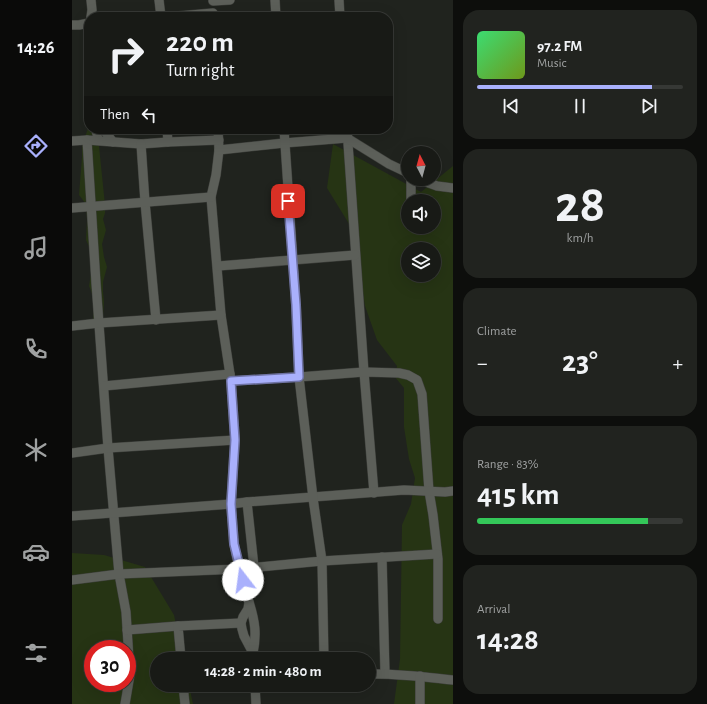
<!DOCTYPE html>
<meta charset="utf-8">
<style>
:root{--surface:#181a16;--page:#21231f;--text:#f1f3f6;--muted:#9fa1a1;--line:#363835;--accent:#a9b0fc}
body{margin:0;font-family:"Alegreya Sans",sans-serif;background:var(--page);color:var(--text);height:100vh;display:flex;flex-direction:column;font-size:15px;white-space:nowrap}
*{box-sizing:border-box;margin:0}
p{font-size:13px;color:var(--muted)}
.icon{flex:none;width:22px;height:22px;fill:none;stroke:currentColor;stroke-width:2;stroke-linecap:round;stroke-linejoin:round}
.map{position:relative;flex:1;overflow:hidden}
.panel{display:flex;flex-direction:column;gap:10px;padding:10px;background:#0d0e0c;width:254px}
.panel>*{flex:none}
.guide{position:absolute;left:12px;top:12px;width:309px;height:122px;border-radius:16px;box-shadow:0 4px 16px #0002,0 0 0 1px var(--line);background:#181a16;color:var(--text);overflow:hidden}
.needle{width:26px;rotate:354deg}
.controls{position:absolute;left:329px;top:146px;display:grid;gap:8px}
.controls a{display:grid;place-items:center;width:40px;height:40px;border-radius:50%;background:var(--surface);box-shadow:0 4px 16px #0002,0 0 0 1px var(--line);font-size:20px}
.speed{position:absolute;left:12px;top:640px;display:flex;gap:8px;font-size:20px;font-weight:700;text-align:center}
.speed>*{display:grid;place-content:center;width:52px;height:52px;border-radius:50%;background:var(--surface);box-shadow:0 4px 16px #0002,0 0 0 1px var(--line);line-height:1}
.speed .limit{border:6px solid #d22;background:#fff;color:#111}
.pin{position:absolute;display:grid;place-items:center;width:34px;height:34px;color:#fff;margin:-17px;border-radius:8px;box-shadow:0 2px 6px #0006}
.me{position:absolute;width:44px;margin:-22px;rotate:345deg;stroke-linejoin:round;filter:drop-shadow(0 0 3px #0008)}
.turn{display:flex;align-items:center;gap:14px;height:84px;padding:0 16px;font-size:18px}
.turn .icon{width:52px;height:52px;stroke-width:2.5}
.turn b{display:block;font-size:28px;line-height:34px}
.then{display:flex;align-items:center;height:38px;padding:0 16px;background:#0003;gap:8px;font-size:15px}
.big{font-size:30px;font-weight:700;line-height:1.1}
.panel .tile{flex:1;display:flex;flex-direction:column;justify-content:center;gap:6px;min-width:0;padding:0 14px;border-radius:16px;background:var(--page)}
.panel .dial{align-items:center;gap:0}
.dial b{font-size:52px;line-height:1}
.song{display:flex;align-items:center;gap:12px}
.cover{width:48px;height:48px;border-radius:6px;background:linear-gradient(135deg,hsl(140 70% 55%),hsl(80 70% 35%))}
.played{height:4px;border-radius:2px;background:linear-gradient(90deg,var(--accent) 85%,var(--line) 85%)}
.keys{display:flex;justify-content:space-around;direction:ltr}
.heat{display:flex;justify-content:space-between;align-items:center;font-size:22px;direction:ltr}
.charge{height:6px;border-radius:3px;background:linear-gradient(90deg,#34c759 83%,var(--line) 0)}
.trip{position:absolute;left:78px;top:652px;width:226px;height:40px;border-radius:20px;background:var(--surface);box-shadow:0 4px 16px #0002,0 0 0 1px var(--line);font-weight:700;line-height:40px;text-align:center}
main{display:flex;flex:1;min-height:0}
.dock{display:flex;flex-direction:column;width:72px;justify-content:space-around;align-items:center;background:#0a0a09;color:var(--muted)}
.dock .icon{width:28px;height:28px}
.dock .on{color:var(--accent)}
.dock b{font-size:18px;color:var(--text)}
.map>svg:first-child{display:block}
</style>
<main>
<nav class="dock">
<b>14:26</b>
<svg class="icon on" aria-label="directions" viewBox="0 0 24 24"><path d="M12 3l9 9-9 9-9-9zM9 14v-3h6M13 9l2 2-2 2"/></svg>
<svg class="icon" aria-label="music" viewBox="0 0 24 24"><path d="M9 18V5l10-2v13"/><circle cx="6" cy="18" r="3"/><circle cx="16" cy="16" r="3"/></svg>
<svg class="icon" aria-label="phone" viewBox="0 0 24 24"><path d="M5 4h4l2 5-3 2q2 4 5 5l2-3 5 2v4C11 20 4 13 5 4z"/></svg>
<svg class="icon" aria-label="climate" viewBox="0 0 24 24"><path d="M12 3v18M4 7l16 10M4 17L20 7"/></svg>
<svg class="icon" aria-label="car" viewBox="0 0 24 24"><path d="M5 17H2v-5l4-1 3-4h7l3 4 3 1v5h-3M9 17h6M6 11h13"/><circle cx="7" cy="17" r="2"/><circle cx="17" cy="17" r="2"/></svg>
<svg class="icon" aria-label="filters" viewBox="0 0 24 24"><path d="M4 7h16M4 17h16"/><circle cx="9" cy="7" r="2"/><circle cx="15" cy="17" r="2"/></svg>
</nav>
<div class="map">
<svg width="381" height="704" viewBox="0 0 381 704">
<rect width="100%" height="100%" fill="#20231e"/>
<g fill="#263414" fill-rule="evenodd">
<polygon points="17,126 17,129 36,129 39,139 27,146 33,205 33,213 31,219 34,230 30,244 32,257 35,267 31,282 31,291 32,302 31,317 24,323 21,321 21,296 17,286 21,262 21,255 14,240 15,221 14,204 7,195 10,157 10,145"/>
<path d="M261,144L349,192L381,166V704H322L328,659L330,525L339,504L343,478L337,459L332,427V388L323,377L325,366L305,340L293,306L282,232L255,188ZM336,201H362V227H336ZM336,249H362V275H336Z"/>
<path d="M0,553L32,555L73,567L102,615L111,659H85V685H117L121,704H0ZM21,649H55V683H21Z"/>
</g>
<g fill="none" stroke-linecap="round" stroke-linejoin="round">
<defs>
<g id="minor">
<polyline points="19,0 20,10 19,17"/>
<polyline points="87,0 89,17"/>
<polyline points="203,0 204,17"/>
<polyline points="267,0 268,17"/>
<polyline points="141,1 158,0"/>
<polyline points="95,17 141,13"/>
<polyline points="0,25 7,25 17,23"/>
<polyline points="24,129 26,140"/>
<polyline points="31,129 41,142"/>
<polyline points="95,129 96,142"/>
<polyline points="146,129 147,150 144,175 139,197 149,315 159,381 163,440 159,504 162,544 167,569 177,602 176,609 171,617 169,623 170,629 172,636 181,653 182,659"/>
<polyline points="275,129 292,372 302,493"/>
<polyline points="15,140 24,283 36,448 47,574 54,612 58,675 53,704"/>
<polyline points="0,141 15,140 69,144 96,142 147,140"/>
<polyline points="69,144 73,202 84,320"/>
<polyline points="147,150 212,143 275,138 317,164 336,173"/>
<polyline points="339,179 339,201"/>
<polyline points="346,179 365,186 381,188"/>
<polyline points="0,208 139,197"/>
<polyline points="146,266 283,255"/>
<polyline points="0,326 27,323 149,315"/>
<polyline points="159,381 227,377 292,372 327,373 336,375 345,380 350,394 355,463 357,491 361,515 366,559 366,619"/>
<polyline points="32,386 158,374"/>
<polyline points="0,453 36,448 163,440"/>
<polyline points="175,502 182,567"/>
<polyline points="0,516 159,504 175,502 332,490 373,492 381,491"/>
<polyline points="310,557 313,673"/>
<polyline points="0,580 47,574 167,569 250,561 241,498 227,377 224,305 212,129"/>
<path d="M177,602C183,621 185,634 181,653"/>
<polyline points="55,630 106,626"/>
<polyline points="109,659 106,626 169,623"/>
<polyline points="252,659 250,561 365,554"/>
<path d="M297,674C325,673 353,677 381,680"/>
<polyline points="348,676 348,704"/>
<polyline points="111,685 113,704"/>
<polyline points="183,685 184,704"/>
</g>
</defs>
<use href="#minor" stroke="#3d3f3b" stroke-width="10"/>
<use href="#minor" stroke="#5c5f59" stroke-width="9"/>
</g>
<g fill="none" stroke-linecap="round" stroke-linejoin="round">
<defs>
<polyline id="route" points="171,580 162,544 159,504 163,440 159,381 227,377 224,305 216,201"/>
</defs>
<use href="#route" stroke="#6e72a4" stroke-width="10"/>
<use href="#route" stroke="#a9b0fc" stroke-width="7"/>
</g>
</svg>
<div class="controls">
<a><svg class="needle" viewBox="-14 -14 28 28"><path d="M0-13l5 13h-10z" fill="#e53935"/><path d="M0 13l5-13h-10z" fill="#9fa1a1"/></svg></a>
<a><svg class="icon" aria-label="sound" viewBox="0 0 24 24"><path d="M4 9h4l5-4v14l-5-4H4zM17 9q2 3 0 6"/></svg></a>
<a><svg class="icon" aria-label="layers" viewBox="0 0 24 24"><path d="M12 4l9 5-9 5-9-5zM3 14l9 5 9-5"/></svg></a>
</div>
<div class="speed"><div class="limit">30</div></div>
<div class="pin" style="left:216px;top:201px;background:#d93025"><svg class="icon" aria-label="arrive" viewBox="0 0 24 24"><path d="M6 21V4h12l-3 4 3 4H6"/></svg></div>
<svg class="me" style="left:171px;top:580px" viewBox="-20 -20 40 40"><circle r="19" fill="#fff"/><path d="M0-13L10 11 0 6-10 11z" fill="#a9b0fc"/></svg>
<div class="trip">14:28 · 2 min · 480 m</div>
<div class="guide">
<div class="turn"><svg class="icon" aria-label="right" viewBox="0 0 24 24"><path d="M7 20v-9h11M14 6l5 5-5 5"/></svg><div><b>220 m</b>Turn right</div></div>
<div class="then">Then<svg class="icon" aria-label="left" viewBox="0 0 24 24"><path d="M17 20v-9H6M10 6l-5 5 5 5"/></svg></div>
</div>
</div>
<section class="panel">
<div class="tile">
<div class="song"><i class="cover"></i><div><b>97.2 FM</b><p>Music</p></div></div>
<div class="played"></div>
<div class="keys"><svg class="icon" aria-label="previous" viewBox="0 0 24 24"><path d="M18 5L8 12l10 7zM5 5v14"/></svg><svg class="icon" aria-label="pause" viewBox="0 0 24 24"><path d="M8 5v14M16 5v14"/></svg><svg class="icon" aria-label="next" viewBox="0 0 24 24"><path d="M6 5l10 7-10 7zM19 5v14"/></svg></div>
</div>
<div class="tile dial"><b>28</b><p>km/h</p></div>
<div class="tile"><p>Climate</p>
<div class="heat"><a>−</a><b class="big">23°</b><a>+</a></div>
</div>
<div class="tile"><p>Range · 83%</p><b class="big">415 km</b><div class="charge"></div></div>
<div class="tile"><p>Arrival</p><b class="big">14:28</b></div>
</section>
</main>
